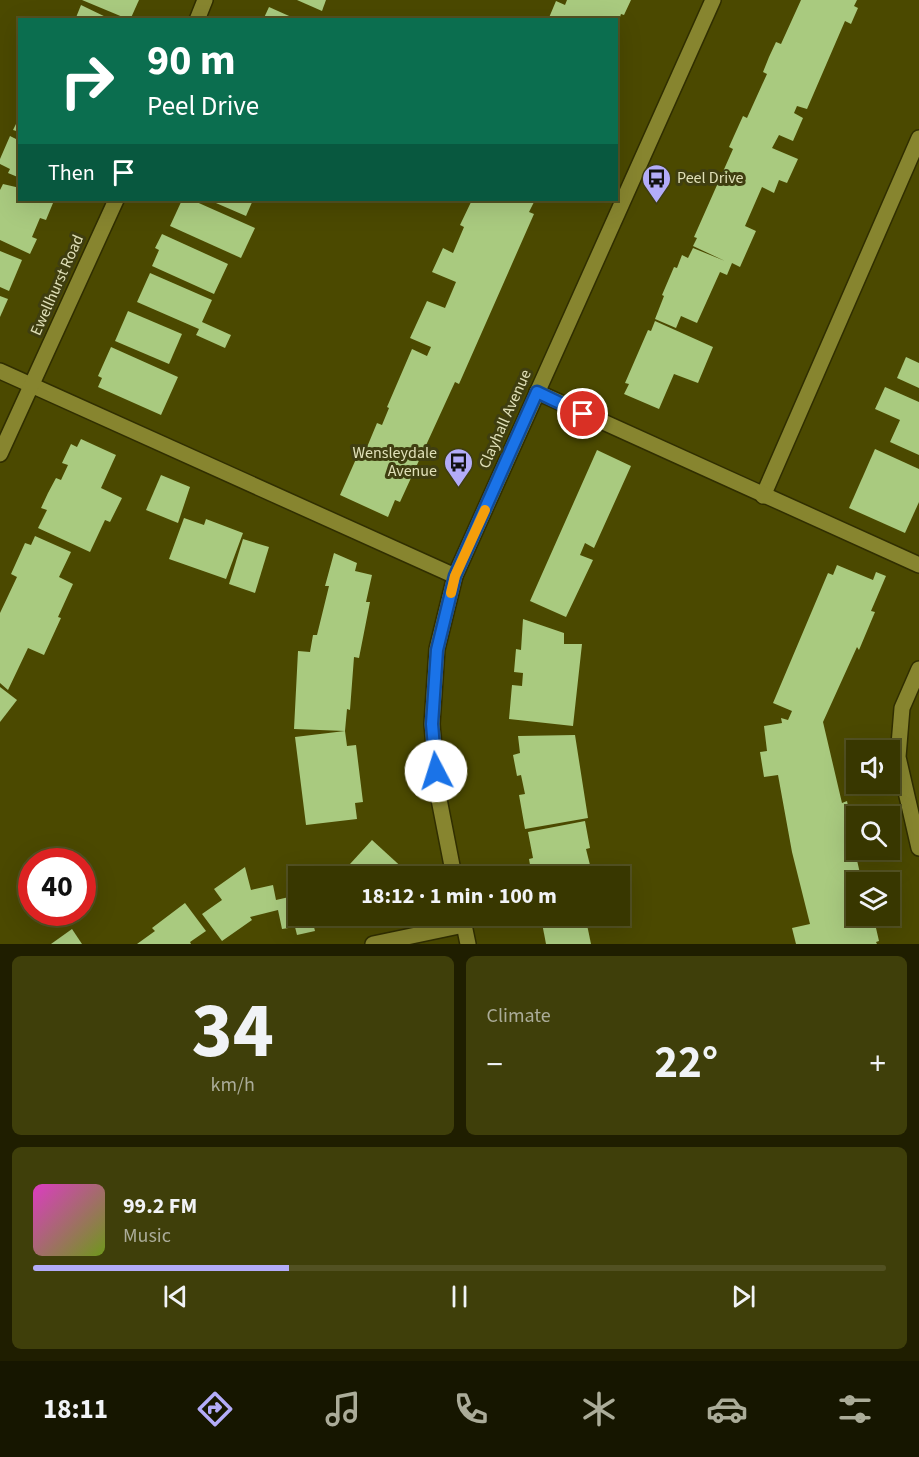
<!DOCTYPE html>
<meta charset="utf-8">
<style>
:root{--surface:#383700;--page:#3f3f0a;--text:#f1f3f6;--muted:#abac99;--line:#525122;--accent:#b3acf9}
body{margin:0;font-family:"Source Sans 3",sans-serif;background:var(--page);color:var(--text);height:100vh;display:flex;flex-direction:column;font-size:22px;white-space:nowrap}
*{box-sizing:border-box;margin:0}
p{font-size:20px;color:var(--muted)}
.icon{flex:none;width:33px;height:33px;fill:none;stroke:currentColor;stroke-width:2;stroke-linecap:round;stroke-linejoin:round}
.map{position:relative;height:944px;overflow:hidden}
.drawer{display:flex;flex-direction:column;gap:12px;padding:12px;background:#1f1e00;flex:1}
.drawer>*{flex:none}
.hud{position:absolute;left:18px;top:18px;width:600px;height:183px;border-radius:0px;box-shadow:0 6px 24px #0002,0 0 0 2px var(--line);background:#0b6e4f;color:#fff;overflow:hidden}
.buttons{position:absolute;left:846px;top:740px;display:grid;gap:12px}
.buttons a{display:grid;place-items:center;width:54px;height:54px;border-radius:0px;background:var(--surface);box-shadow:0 6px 24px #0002,0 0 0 2px var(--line);font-size:30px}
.speed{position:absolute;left:18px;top:848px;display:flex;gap:12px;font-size:30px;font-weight:700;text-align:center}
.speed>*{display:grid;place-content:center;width:78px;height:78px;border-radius:50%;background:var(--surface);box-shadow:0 6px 24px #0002,0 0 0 2px var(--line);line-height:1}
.speed .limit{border:9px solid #d22;background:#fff;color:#111}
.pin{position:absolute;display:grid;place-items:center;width:51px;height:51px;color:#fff;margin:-26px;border:3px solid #fff;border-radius:50%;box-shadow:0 2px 6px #0007}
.me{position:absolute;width:66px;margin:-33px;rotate:355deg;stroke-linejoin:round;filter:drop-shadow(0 0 4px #0008)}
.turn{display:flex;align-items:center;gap:21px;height:126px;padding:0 30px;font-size:27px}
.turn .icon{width:78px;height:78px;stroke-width:2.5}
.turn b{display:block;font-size:42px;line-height:51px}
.then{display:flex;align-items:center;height:57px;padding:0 30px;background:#0003;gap:12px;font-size:22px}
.big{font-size:45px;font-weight:700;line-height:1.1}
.drawer .card{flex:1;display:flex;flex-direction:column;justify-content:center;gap:9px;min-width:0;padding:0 21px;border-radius:9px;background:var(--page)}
.drawer .dial{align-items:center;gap:0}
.dial b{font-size:78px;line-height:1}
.song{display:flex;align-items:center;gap:18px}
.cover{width:72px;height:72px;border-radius:9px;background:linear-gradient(135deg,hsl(310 70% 55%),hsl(80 70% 35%))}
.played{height:6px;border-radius:3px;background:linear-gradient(90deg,var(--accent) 30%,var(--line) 30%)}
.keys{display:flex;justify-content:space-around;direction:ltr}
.heat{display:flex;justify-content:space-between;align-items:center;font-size:33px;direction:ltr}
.drawer .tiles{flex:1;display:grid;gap:12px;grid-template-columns:1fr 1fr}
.card:last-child{grid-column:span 2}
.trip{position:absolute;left:288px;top:866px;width:342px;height:60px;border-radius:0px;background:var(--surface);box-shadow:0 6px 24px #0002,0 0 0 2px var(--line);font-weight:700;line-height:60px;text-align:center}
.tabs{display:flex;height:96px;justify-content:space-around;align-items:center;background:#161600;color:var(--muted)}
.tabs .icon{width:42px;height:42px}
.tabs .current{color:var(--accent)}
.tabs b{font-size:27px;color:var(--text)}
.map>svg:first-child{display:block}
</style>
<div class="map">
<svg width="919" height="944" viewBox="0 0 919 944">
<rect width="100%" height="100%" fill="#4b4900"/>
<g fill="#a9ca7f">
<polygon points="82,0 139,0 130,20"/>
<polygon points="297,0 326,0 322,11"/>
<polygon points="567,0 631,0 624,15 621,14 617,26 616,20 548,20 556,1 565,5"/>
<polygon points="801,0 857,0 854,6 858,8 851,24 845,21 807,109 797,106 794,113 803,118 793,141 779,135 772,148 798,159 787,183 779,180 774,193 762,187 745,226 756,231 740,267 732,263 727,275 720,272 697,323 681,316 676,328 655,319 664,296 662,295 674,267 677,268 682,255 688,258 693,248 725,261 693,246 697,238 694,237 733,149 729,147 743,116 747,118 767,74 763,72 769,57 776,42 781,44"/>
<polygon points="81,5 112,20 75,20"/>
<polygon points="269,7 298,20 263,20"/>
<polygon points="20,116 20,132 13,130"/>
<polygon points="10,136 20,141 20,178 8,173 10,169 0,164 0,159"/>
<polygon points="3,184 20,188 20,200 45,200 53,203 46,220 40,218 32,237 37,239 30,254 0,240 0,190"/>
<polygon points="182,200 192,200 255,228 241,258 170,226"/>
<polygon points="209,200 253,200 246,216"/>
<polygon points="472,200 535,200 529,212 534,214 459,384 455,382 400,502 395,500 388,517 340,495 360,450 365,452 377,423 382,425 389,408 387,407 412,349 427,356 431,347 410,338 427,301 445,308 456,282 432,272 443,248 453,253 464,227 460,225"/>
<polygon points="162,234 228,264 214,294 152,266 159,250 155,248"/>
<polygon points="0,251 22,260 9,291 0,287"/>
<polygon points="150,273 212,300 202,322 231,335 225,348 196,335 199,329 137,302"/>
<polygon points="0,296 8,299 0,317"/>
<polygon points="128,311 182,334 169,364 115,341"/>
<polygon points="655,321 713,347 698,383 674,374 659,409 624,394 629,384 625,383 648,330 651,331"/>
<polygon points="111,347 178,377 161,415 98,387 102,378 98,376"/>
<polygon points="906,357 919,363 919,388 897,378"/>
<polygon points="885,387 919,402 919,455 890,442 900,420 875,409"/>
<polygon points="81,439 116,455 101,488 122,498 110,522 105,520 90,552 38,528 47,510 41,508 48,493 56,478 61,480 68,465 62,463 71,444 77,447"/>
<polygon points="875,449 919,469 919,502 905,533 849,508"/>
<polygon points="597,450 631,466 594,548 585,543 580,555 593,560 566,617 530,601"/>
<polygon points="161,475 190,487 178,523 146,510"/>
<polygon points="184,518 204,525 206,519 243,533 226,579 169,559"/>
<polygon points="35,536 71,552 59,577 73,584 58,617 61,618 44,655 28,648 8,690 0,683 0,613 17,577 11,574 25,543 31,545"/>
<polygon points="243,539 269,547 255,593 229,584"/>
<polygon points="334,553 357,563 355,571 372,575 366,602 370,602 359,658 354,657 350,710 347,709 345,731 347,746 356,745 363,802 355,803 357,819 306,825 295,737 345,731 294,729 298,651 310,652 313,635 317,635 329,586 325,586"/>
<polygon points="837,565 873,580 876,572 886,576 871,611 875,612 859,650 857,647 823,722 842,803 847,801 858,855 856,856 862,882 856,882 856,915 873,915 879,941 876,942 877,944 796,944 792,928 810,924 792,852 778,775 764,777 760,752 767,751 764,726 782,723 781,718 788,720 792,711 773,703 828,573 833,575"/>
<polygon points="523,619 564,633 564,644 582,644 573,726 509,719 512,685 522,686 523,673 514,672 516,649 521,650"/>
<polygon points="0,687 17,700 0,722"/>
<polygon points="575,735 588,818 525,829 519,795 525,794 521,775 517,776 513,755 520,753 518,736"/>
<polygon points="585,821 590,848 586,849 590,865 594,864 597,876 532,876 529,859 533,858 528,832"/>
<polygon points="372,840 407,872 403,876 339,876"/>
<polygon points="245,867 251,890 273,885 276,900 298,895 298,915 320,915 321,921 313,923 315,931 297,935 295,927 282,929 278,910 250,917 252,920 222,941 202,914 222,900 214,889"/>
<polygon points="185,903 206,931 190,942 191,944 137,944 155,931 152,928"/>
<polygon points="325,915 350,915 350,916 326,921"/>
<polygon points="580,915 585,915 591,944 546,944 542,923"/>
<polygon points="72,929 82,944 51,944"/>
</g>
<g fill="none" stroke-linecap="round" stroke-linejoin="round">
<defs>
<polyline id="service" points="763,496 919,138"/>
<g id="minor">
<polyline points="197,20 205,0"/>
<polyline points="0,371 455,576"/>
<polyline points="537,392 919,565"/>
<polyline points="0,454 116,200"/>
<polyline points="919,669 902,708 898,757 919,848"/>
<polyline points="373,944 464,925"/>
</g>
<g id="tertiary">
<polyline points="454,876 438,794 432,724 437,649 455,576 713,0"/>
<polyline points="462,915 468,944"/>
</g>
</defs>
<use href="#service" stroke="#302e00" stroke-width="18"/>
<use href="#minor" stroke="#302e00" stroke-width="18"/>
<use href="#tertiary" stroke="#302e00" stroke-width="18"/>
<use href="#service" stroke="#87852f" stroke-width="15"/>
<use href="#minor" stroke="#87852f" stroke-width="15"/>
<use href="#tertiary" stroke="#87852f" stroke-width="15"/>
</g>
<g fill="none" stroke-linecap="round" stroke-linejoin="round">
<defs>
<polyline id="route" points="436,771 432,724 437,650 455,576 537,392 583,414"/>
</defs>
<use href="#route" stroke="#114b97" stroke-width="15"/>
<use href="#route" stroke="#1a73e8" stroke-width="10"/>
<polyline stroke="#f59e0b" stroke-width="10" points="451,593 455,576 485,510"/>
</g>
<defs>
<symbol id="bus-pin" viewBox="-11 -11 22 30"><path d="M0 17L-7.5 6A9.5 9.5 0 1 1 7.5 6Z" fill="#b3acf9" stroke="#3f3e10"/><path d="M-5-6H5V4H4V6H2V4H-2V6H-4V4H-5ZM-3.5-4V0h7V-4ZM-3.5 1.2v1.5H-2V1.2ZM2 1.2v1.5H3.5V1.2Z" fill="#111"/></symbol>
</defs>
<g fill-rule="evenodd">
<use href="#bus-pin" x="640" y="162" width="33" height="45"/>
<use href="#bus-pin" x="442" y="446" width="33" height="45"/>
</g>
<g text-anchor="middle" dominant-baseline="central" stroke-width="6" stroke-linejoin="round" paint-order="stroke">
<g font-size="16" fill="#e0e0b8" stroke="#3f3e10" text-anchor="start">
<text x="677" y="178">Peel Drive</text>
<text x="437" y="453" text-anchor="end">Wensleydale<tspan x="437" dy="18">Avenue</tspan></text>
</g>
<g font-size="16" fill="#e0e0b8" stroke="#3f3e10">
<text transform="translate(57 285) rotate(-66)">Ewellhurst Road</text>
<text transform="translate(505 419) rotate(-66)">Clayhall Avenue</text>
</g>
</g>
</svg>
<div class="buttons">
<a><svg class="icon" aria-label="sound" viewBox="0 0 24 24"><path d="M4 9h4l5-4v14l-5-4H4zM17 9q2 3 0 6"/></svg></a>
<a><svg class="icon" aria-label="search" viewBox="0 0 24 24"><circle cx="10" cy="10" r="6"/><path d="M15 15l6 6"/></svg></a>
<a><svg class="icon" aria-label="layers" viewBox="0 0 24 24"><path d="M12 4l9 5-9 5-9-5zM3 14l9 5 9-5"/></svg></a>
</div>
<div class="speed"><div class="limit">40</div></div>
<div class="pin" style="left:583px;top:414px;background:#d93025"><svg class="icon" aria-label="arrive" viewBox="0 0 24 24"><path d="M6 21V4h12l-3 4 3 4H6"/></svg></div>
<svg class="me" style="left:436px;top:771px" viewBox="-20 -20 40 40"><circle r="19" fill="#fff"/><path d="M0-13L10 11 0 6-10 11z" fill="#1a73e8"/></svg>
<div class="trip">18:12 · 1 min · 100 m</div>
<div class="hud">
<div class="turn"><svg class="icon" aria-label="right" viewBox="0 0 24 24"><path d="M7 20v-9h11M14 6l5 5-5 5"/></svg><div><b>90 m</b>Peel Drive</div></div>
<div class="then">Then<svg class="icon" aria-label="arrive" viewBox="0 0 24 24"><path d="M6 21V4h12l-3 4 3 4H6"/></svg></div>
</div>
</div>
<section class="drawer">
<div class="tiles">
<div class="card dial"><b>34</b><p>km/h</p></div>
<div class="card"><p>Climate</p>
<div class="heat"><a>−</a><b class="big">22°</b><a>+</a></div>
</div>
<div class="card">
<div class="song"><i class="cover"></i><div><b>99.2 FM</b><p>Music</p></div></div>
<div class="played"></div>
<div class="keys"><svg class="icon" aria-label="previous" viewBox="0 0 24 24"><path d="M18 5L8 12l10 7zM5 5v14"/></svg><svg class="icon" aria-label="pause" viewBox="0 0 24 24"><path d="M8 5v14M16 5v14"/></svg><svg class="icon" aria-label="next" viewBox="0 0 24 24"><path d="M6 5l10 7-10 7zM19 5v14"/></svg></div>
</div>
</div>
</section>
<nav class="tabs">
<b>18:11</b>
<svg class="icon current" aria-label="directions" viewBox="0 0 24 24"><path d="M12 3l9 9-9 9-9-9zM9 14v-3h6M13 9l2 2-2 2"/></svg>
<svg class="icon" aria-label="music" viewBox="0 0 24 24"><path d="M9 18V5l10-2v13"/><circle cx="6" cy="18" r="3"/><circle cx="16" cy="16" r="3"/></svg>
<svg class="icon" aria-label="phone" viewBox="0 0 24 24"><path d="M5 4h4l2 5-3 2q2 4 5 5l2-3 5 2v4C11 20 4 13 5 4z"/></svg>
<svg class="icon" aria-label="climate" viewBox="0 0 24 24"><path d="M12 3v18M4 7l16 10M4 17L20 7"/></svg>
<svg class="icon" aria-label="car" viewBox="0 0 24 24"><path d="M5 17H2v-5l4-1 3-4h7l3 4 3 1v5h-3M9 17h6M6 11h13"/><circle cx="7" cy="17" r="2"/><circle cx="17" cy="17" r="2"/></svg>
<svg class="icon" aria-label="filters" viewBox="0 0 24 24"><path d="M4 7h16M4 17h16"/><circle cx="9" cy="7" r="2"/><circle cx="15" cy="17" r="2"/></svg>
</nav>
